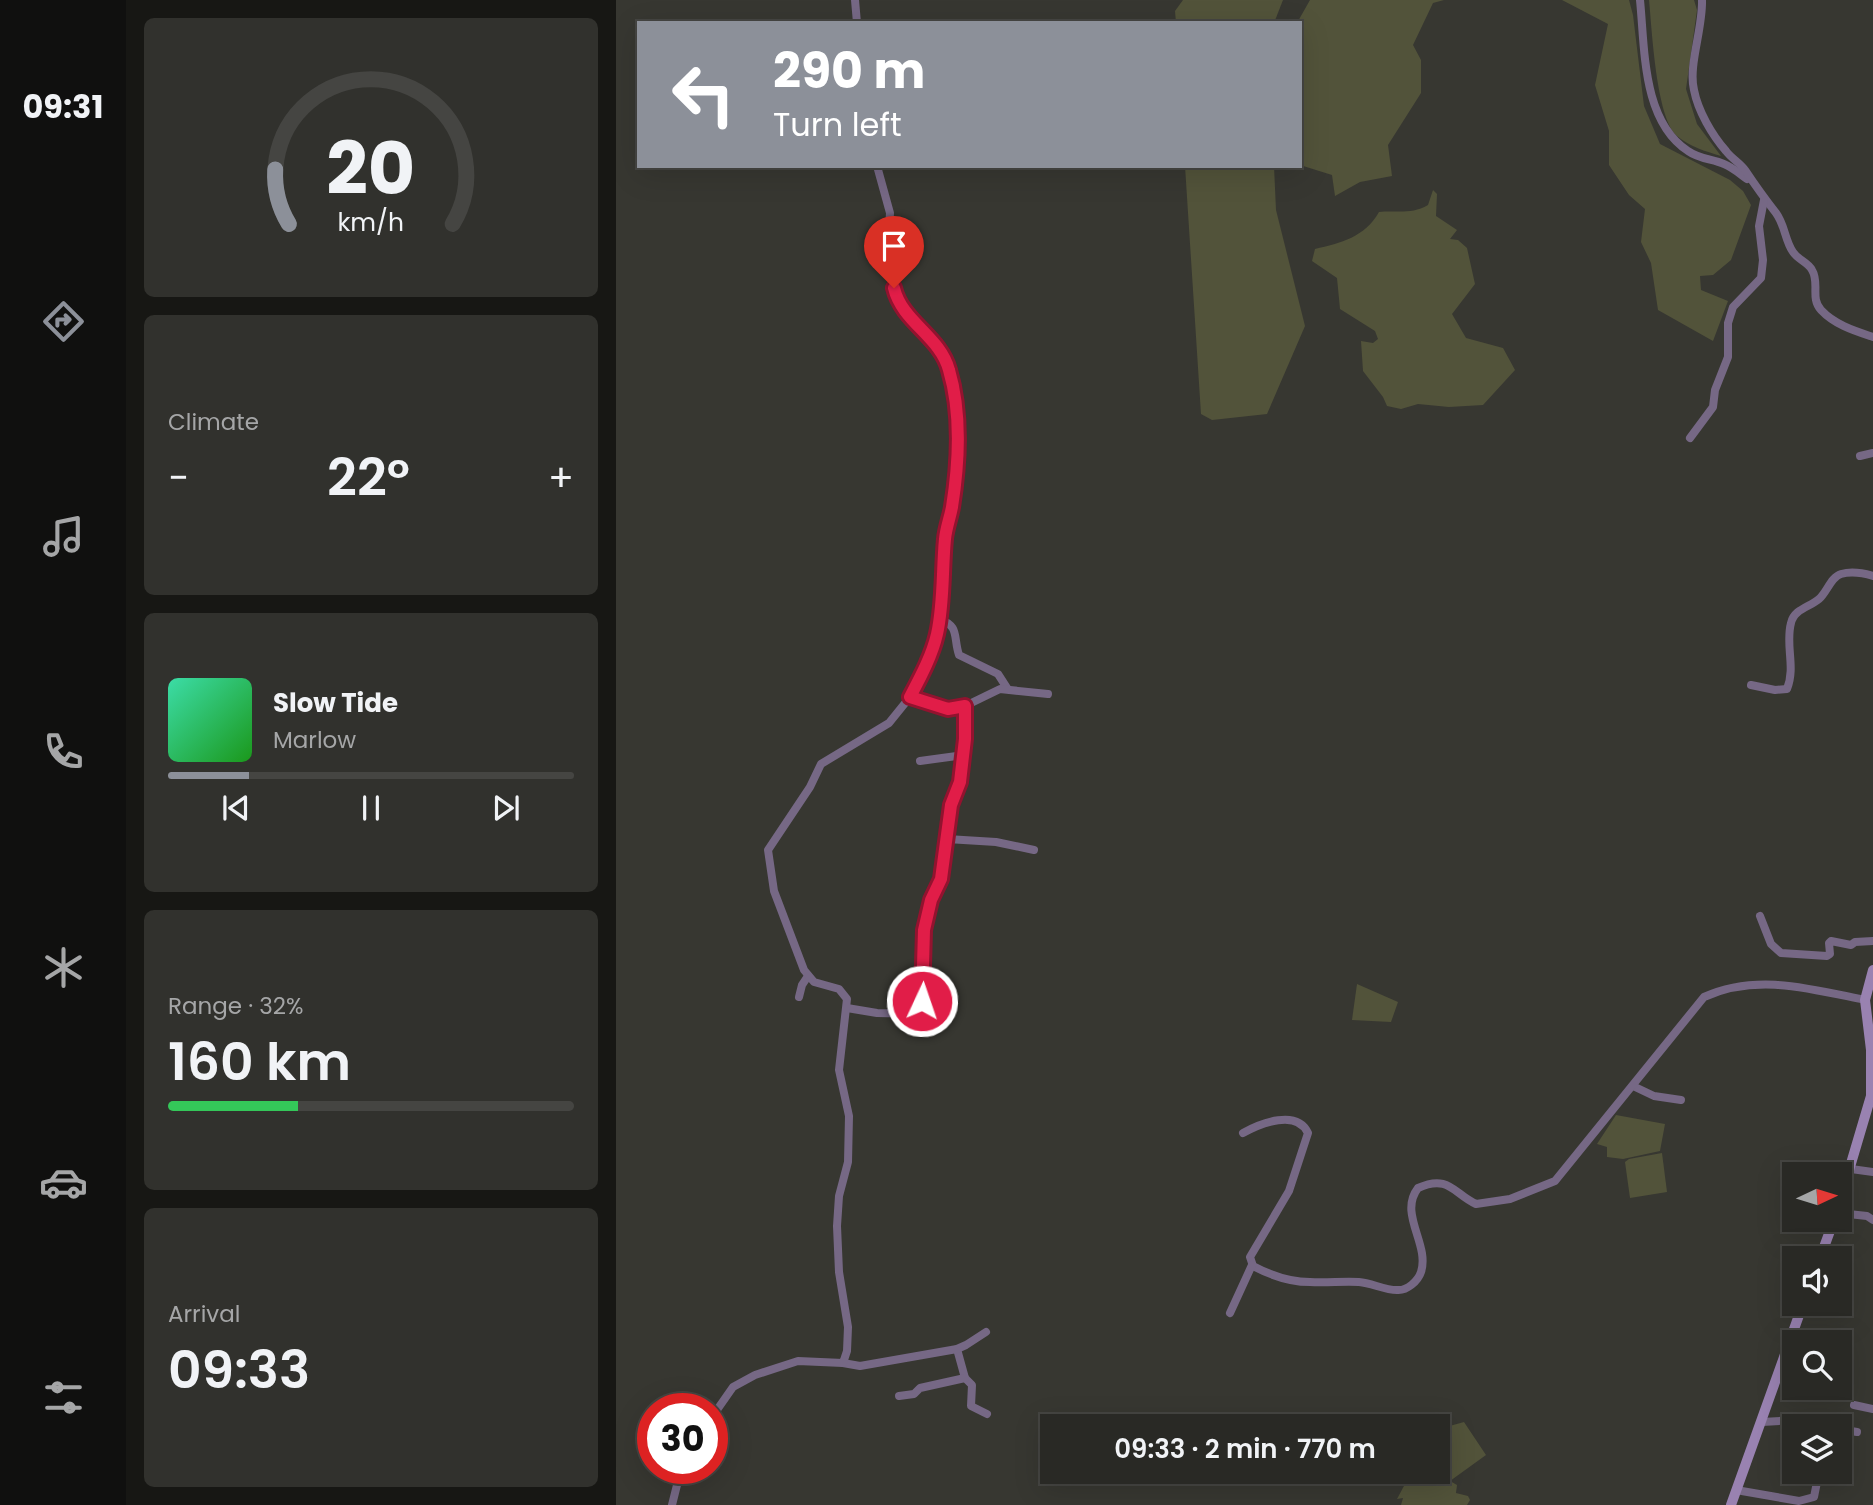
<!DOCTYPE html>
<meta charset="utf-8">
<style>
:root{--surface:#292925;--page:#31312d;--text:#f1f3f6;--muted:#a5a6a7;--line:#454542;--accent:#8c9099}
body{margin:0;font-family:Poppins,sans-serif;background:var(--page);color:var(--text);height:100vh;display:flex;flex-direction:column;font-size:26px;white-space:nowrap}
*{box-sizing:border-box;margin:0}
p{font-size:23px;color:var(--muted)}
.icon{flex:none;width:38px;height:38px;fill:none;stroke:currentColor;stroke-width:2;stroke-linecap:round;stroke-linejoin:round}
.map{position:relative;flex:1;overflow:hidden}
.drawer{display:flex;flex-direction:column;gap:18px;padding:18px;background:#171714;width:490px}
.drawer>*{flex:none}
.hud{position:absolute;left:21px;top:21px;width:665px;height:147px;border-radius:0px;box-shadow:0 7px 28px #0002,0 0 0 2px var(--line);background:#8c9099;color:#fff;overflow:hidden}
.needle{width:46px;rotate:86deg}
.tools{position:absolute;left:1166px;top:1162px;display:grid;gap:14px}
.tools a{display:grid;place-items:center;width:70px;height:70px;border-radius:0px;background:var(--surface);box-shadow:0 7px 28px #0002,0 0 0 2px var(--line);font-size:35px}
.speed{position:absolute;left:21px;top:1393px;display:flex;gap:14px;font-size:35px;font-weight:700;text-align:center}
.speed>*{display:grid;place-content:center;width:91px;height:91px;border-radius:50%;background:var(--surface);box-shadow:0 7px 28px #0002,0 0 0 2px var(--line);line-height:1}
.speed .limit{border:10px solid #d22;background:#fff;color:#111}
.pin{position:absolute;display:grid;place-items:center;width:60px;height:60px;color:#fff;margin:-72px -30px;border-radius:50% 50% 50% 0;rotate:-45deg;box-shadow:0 0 7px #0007}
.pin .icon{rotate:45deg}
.me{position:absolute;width:77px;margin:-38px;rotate:3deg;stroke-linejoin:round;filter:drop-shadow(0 0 5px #0008)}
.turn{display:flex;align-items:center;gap:24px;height:147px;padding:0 21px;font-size:32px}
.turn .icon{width:91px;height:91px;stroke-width:2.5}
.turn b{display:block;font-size:49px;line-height:60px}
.big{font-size:52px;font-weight:600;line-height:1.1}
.drawer .widget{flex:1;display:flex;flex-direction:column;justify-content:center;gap:10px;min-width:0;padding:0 24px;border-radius:10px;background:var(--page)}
.drawer .dial{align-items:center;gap:0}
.dial svg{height:182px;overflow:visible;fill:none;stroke:var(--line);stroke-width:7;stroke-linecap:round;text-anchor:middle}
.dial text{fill:var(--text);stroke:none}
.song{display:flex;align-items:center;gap:21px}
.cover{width:84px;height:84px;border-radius:10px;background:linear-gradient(135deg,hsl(160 70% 55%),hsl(120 70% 35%))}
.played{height:7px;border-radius:4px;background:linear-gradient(90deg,var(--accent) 20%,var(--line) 20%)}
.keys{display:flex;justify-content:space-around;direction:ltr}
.heat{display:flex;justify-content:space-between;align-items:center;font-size:38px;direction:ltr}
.charge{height:10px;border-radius:5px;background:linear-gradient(90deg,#34c759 32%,var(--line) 0)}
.trip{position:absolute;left:424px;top:1414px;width:410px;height:70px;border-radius:0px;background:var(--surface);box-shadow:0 7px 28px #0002,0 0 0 2px var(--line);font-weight:600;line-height:70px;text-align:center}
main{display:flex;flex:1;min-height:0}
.menu{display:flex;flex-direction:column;width:126px;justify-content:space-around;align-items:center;background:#10100f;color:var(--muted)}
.menu .icon{width:49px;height:49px}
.menu .active{color:var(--accent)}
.menu b{font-size:32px;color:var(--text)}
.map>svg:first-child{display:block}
</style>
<main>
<nav class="menu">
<b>09:31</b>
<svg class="icon active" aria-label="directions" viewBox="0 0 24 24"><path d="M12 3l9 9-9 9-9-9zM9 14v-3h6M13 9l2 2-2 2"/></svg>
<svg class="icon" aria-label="music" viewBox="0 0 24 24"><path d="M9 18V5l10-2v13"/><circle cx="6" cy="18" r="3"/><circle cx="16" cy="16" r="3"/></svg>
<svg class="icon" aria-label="phone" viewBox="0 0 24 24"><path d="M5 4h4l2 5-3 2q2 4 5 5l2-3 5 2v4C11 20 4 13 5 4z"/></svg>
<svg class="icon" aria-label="climate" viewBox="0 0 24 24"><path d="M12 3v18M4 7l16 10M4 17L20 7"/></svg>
<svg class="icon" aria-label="car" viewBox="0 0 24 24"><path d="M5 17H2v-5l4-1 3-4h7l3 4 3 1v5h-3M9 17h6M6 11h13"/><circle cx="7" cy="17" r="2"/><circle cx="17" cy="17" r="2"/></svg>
<svg class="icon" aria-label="filters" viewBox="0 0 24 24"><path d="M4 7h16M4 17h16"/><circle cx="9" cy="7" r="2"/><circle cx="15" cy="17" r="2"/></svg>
</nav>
<section class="drawer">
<div class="widget dial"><svg viewBox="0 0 100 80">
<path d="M14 69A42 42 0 1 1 86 69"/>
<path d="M14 69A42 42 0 0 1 8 45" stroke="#8c9099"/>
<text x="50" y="56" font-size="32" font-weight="700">20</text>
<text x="50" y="72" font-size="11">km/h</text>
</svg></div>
<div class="widget"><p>Climate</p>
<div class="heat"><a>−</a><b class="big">22°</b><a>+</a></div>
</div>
<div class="widget">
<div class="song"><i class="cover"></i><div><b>Slow Tide</b><p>Marlow</p></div></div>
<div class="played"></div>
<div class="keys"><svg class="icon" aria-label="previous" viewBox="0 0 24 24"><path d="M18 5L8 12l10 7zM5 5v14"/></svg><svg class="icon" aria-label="pause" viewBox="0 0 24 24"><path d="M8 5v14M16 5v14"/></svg><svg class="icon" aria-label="next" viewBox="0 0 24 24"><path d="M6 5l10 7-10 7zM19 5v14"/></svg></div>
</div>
<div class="widget"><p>Range · 32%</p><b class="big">160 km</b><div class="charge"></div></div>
<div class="widget"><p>Arrival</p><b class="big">09:33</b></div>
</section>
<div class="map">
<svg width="1257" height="1505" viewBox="0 0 1257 1505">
<rect width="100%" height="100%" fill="#373731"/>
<g fill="#52533a">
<polygon points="567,0 667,0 658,23 560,23 559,11"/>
<polygon points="694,0 828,0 817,3 797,45 805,60 805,93 772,145 776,176 744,182 719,196 716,175 684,165 684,23 681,23"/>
<polygon points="946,0 1013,0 1017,15 1028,106 1044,144 1114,180 1127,191 1135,205 1115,260 1097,275 1084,276 1085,290 1112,301 1097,341 1042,310 1035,263 1025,242 1029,209 1013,195 993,165 993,131 979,85 992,24"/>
<path d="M1033,0H1078L1081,10L1070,89L1081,124L1105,156C1089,151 1074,147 1061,136C1040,118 1036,29 1033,0Z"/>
<polygon points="569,166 658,166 660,210 689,326 651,414 596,420 585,414"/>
<path d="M817,190L821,194L820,216L841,230L834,239L842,240L851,248L859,284L836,314L850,338L887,348L899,370L867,405L833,407L802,404L785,409L771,406L767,397L747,371L745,341L757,343L762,339L759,331L724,309L721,278L696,261L699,249C725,243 749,237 763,212C781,210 795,215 812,205Z"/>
<polygon points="741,984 782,1002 775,1022 736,1020"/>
<polygon points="1000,1115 1049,1124 1044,1151 1007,1159 991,1157 991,1147 981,1144"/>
<polygon points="1046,1153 1051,1192 1014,1198 1009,1162 1013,1159"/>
<polygon points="790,1412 818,1423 831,1423 830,1427 848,1422 870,1455 834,1481 841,1485 840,1493 852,1496 854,1500 851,1505 785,1505 787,1498 781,1499 789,1484 783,1479 786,1472 821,1472 821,1426 789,1426"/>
</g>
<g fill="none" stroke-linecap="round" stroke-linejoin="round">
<g stroke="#766885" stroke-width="8">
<polyline points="239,0 241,23"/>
<path d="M1024,0C1029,49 1026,121 1072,151C1083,159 1096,159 1108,164C1116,167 1124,174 1131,179"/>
<path d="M1086,0C1087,28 1072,66 1078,90C1082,111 1096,135 1110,151C1115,158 1124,163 1129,170C1139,185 1149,199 1160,213C1169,225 1169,241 1177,252C1182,260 1192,262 1196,270C1204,283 1194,298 1205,310C1219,325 1239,331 1257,337"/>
<polyline points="1074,438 1097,407 1099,390 1112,357 1112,323 1117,307 1145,278 1147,260 1143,226 1148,200"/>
<polyline points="1244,456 1257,453"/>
<path d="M323,619C344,626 337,637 343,655L382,674L391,688"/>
<path d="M1135,685L1159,690L1171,689C1180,667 1169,645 1175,623C1178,609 1194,607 1203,599C1211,592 1215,577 1225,574C1236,571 1247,573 1257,576"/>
<polyline points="294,697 332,709 349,706 384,689 432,694"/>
<polyline points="304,761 348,755"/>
<polyline points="331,839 380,842 418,850"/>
<polyline points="1144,916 1155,944 1165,953 1211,956 1214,954 1213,943 1215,941 1235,945 1239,942 1257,941"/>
<polyline points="183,997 186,985 192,976"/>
<polyline points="231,1008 261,1013 304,1014 308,981 308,930 315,900 325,879 336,805 344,782 349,739 349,706"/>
<polyline points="1017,1086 1038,1096 1065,1100"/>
<path d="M627,1133C645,1123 681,1109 692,1133L673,1191L634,1257L637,1266C654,1275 675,1282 694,1282C711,1283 727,1281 743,1282C756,1283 768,1290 781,1290C791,1291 802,1281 805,1272C814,1244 782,1214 802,1188C833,1174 838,1194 860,1204L894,1199L939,1181L1088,997C1141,973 1195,989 1249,1000"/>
<polyline points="1235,1169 1257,1172"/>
<polyline points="1223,1213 1251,1216 1257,1220"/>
<polyline points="614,1313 636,1265"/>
<polyline points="341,1349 349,1378 356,1385 355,1406 371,1414"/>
<polyline points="227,1363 244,1366 341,1349 350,1345 370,1332"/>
<polyline points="283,1396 298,1394 304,1388 349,1378"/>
<polyline points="1238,1405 1257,1409"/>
<polyline points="96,1417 117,1387 139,1375 182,1361 227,1363 231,1351 232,1327 223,1272 221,1226 223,1196 232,1162 233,1116 223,1070 231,999 223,989 198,982 188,970 158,891 152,850 194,787 205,764 273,723 294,697 321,635 324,612 329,536 342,460 341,420 337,391 333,369 321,345 290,313 281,299 273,228 274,213 261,166"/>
<polyline points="1146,1422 1180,1420 1210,1426"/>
<polyline points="1223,1429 1241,1432"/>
<polyline points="1120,1490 1183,1501 1198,1497 1203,1472"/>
<polyline points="56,1505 61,1485 68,1468"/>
</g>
<g stroke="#9982b1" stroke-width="10">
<polyline points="1223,1204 1255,1096 1255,1050 1249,1000 1257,970"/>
<polyline points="1204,1258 1218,1220"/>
<polyline points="1115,1505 1187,1304"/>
</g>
</g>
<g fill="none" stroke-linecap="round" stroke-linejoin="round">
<defs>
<path id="route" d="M278,288C286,322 324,336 333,370C346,414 343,463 336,507C334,518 330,528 329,539C326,570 328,603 321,634C316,656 304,678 294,697L332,709L349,706V739L344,782L335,805L325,879L315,900L308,930L306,1001"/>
</defs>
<use href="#route" stroke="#92132f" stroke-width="18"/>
<use href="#route" stroke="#e11d48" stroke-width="12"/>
</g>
</svg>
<div class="tools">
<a><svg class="needle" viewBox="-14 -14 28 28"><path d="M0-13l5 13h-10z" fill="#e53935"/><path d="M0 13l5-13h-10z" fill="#a5a6a7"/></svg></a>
<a><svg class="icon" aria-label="sound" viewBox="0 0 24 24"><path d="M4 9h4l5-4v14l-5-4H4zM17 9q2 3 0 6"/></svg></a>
<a><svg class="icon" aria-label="search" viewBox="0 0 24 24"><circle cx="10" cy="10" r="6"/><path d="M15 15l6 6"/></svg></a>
<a><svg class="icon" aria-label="layers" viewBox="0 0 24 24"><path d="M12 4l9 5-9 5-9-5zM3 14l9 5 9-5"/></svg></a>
</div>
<div class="speed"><div class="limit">30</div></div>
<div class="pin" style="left:278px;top:288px;background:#d93025"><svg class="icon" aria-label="arrive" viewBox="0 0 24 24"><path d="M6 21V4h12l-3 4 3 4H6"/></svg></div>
<svg class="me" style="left:306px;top:1001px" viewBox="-20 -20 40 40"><circle r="17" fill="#e11d48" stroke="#fff" stroke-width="3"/><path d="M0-11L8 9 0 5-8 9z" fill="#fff"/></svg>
<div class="trip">09:33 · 2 min · 770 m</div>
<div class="hud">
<div class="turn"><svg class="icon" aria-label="left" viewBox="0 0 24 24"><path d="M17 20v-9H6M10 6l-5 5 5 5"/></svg><div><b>290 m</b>Turn left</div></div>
</div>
</div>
</main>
